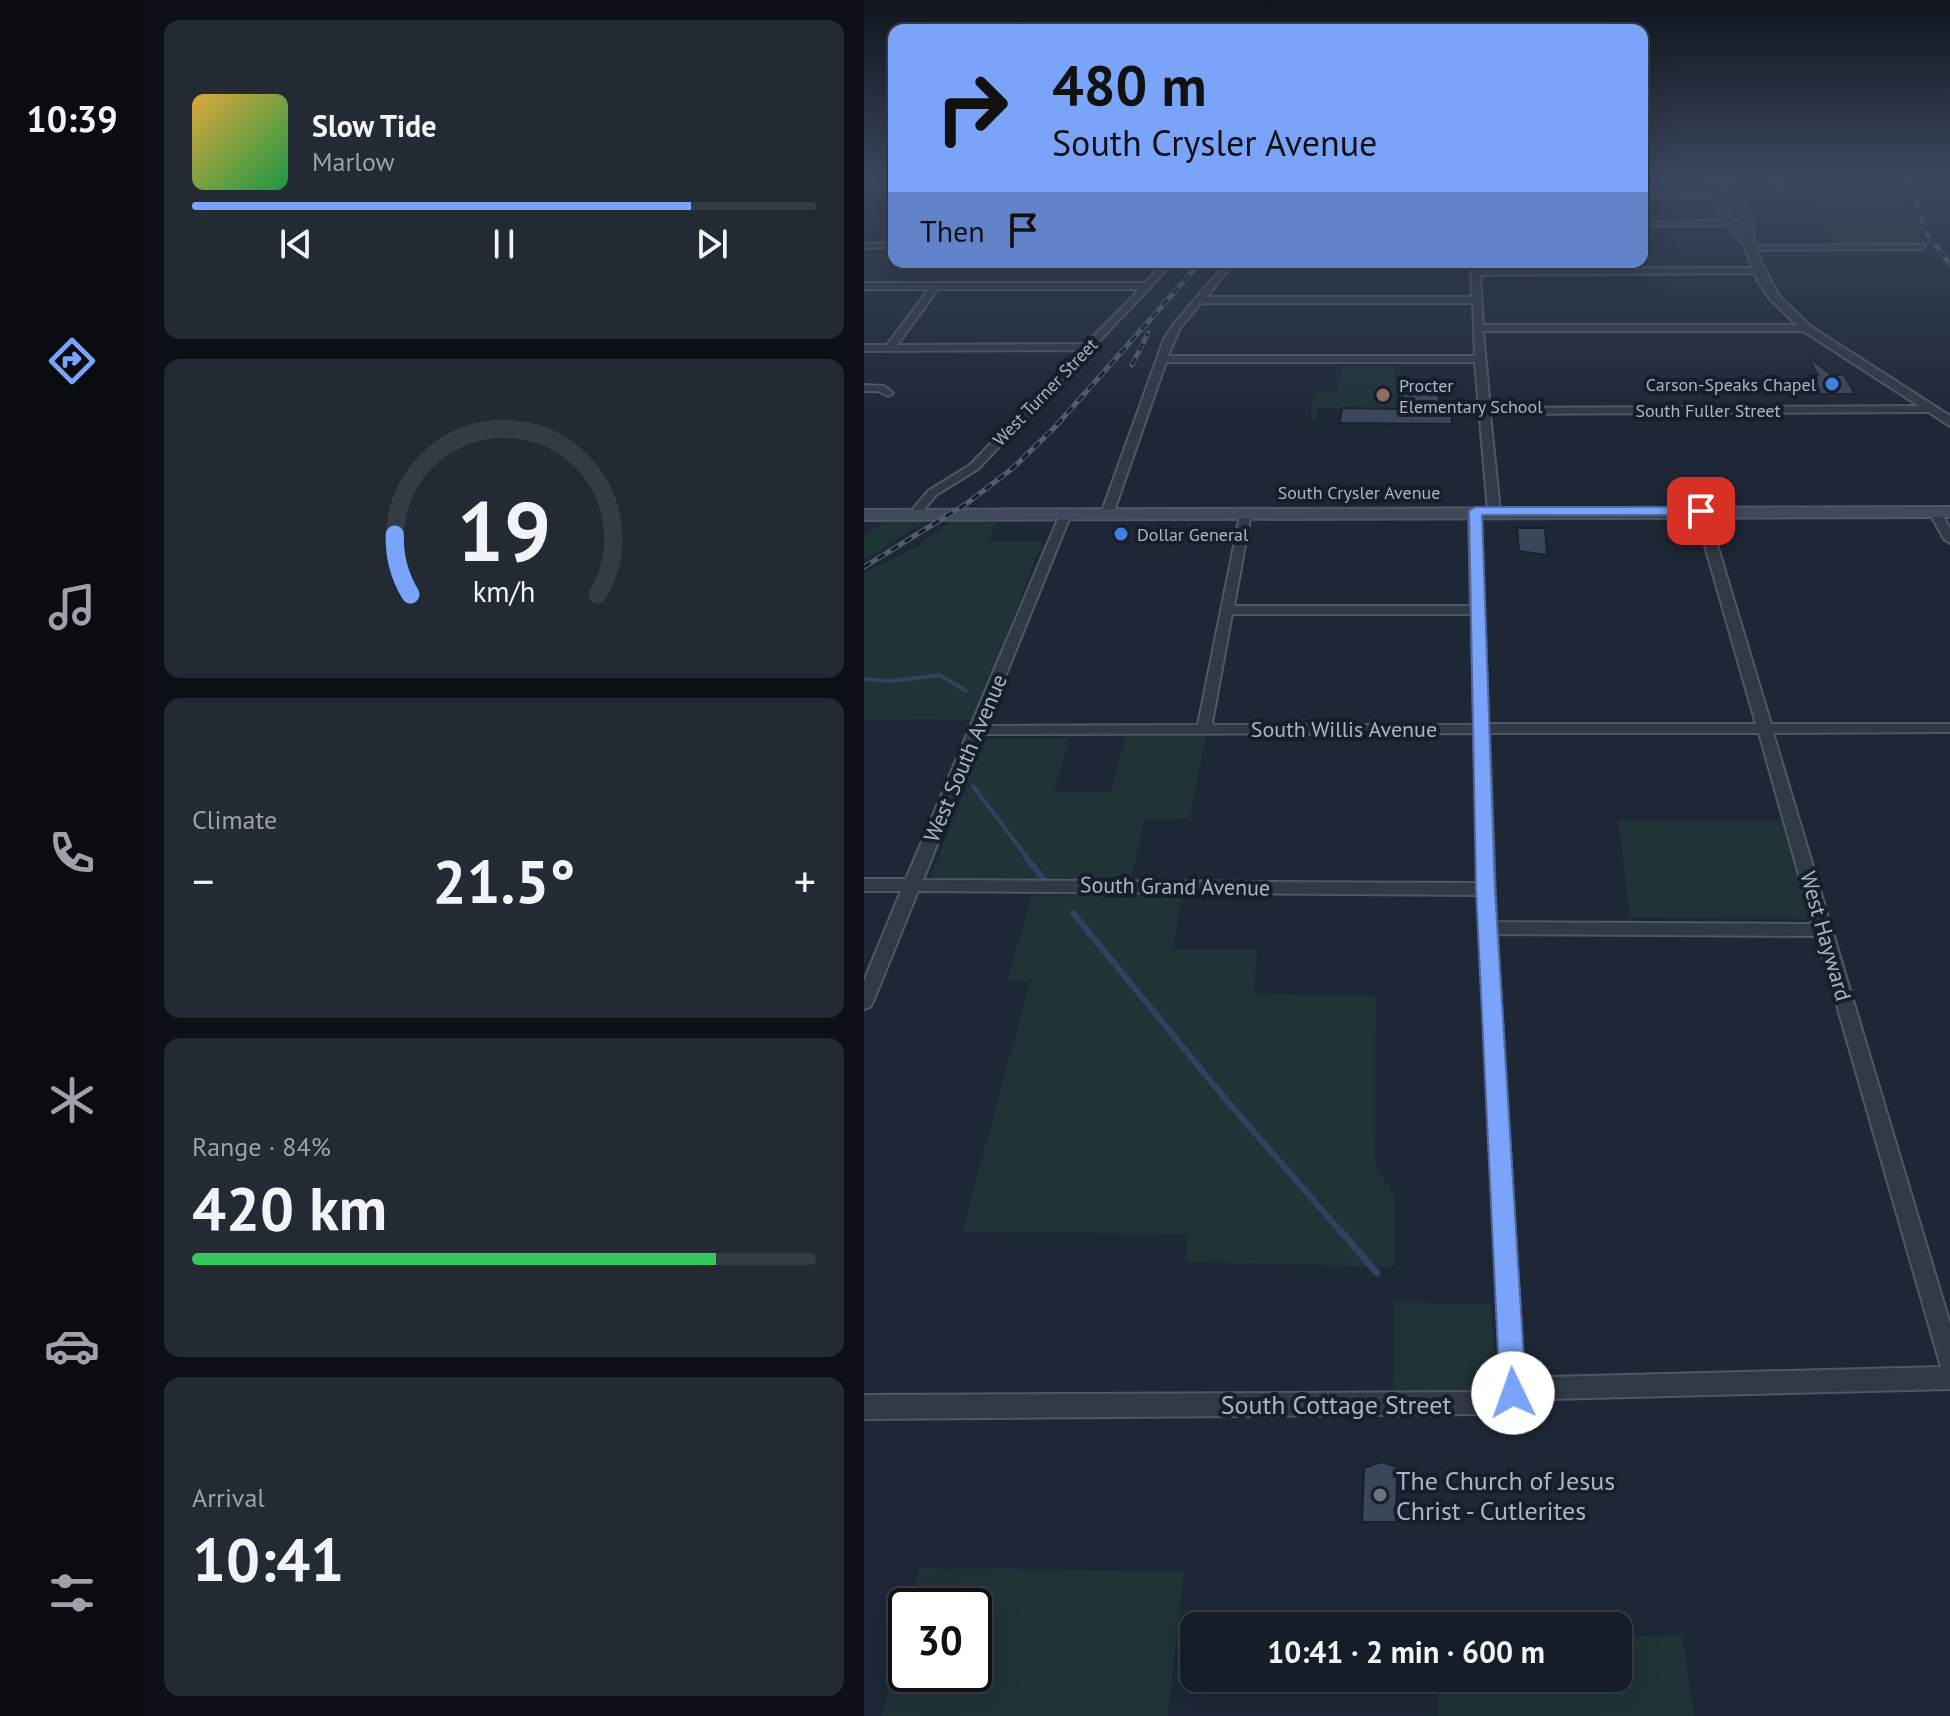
<!DOCTYPE html>
<meta charset="utf-8">
<style>
:root{--surface:#161d28;--page:#232a34;--text:#f1f3f6;--muted:#9ea2a8;--line:#353b45;--accent:#7aa3fa}
body{margin:0;font-family:"PT Sans",sans-serif;background:var(--page);color:var(--text);height:100vh;display:flex;flex-direction:column;font-size:30px;white-space:nowrap}
*{box-sizing:border-box;margin:0}
p{font-size:26px;color:var(--muted)}
.icon{flex:none;width:44px;height:44px;fill:none;stroke:currentColor;stroke-width:2;stroke-linecap:round;stroke-linejoin:round}
.map{position:relative;flex:1;overflow:hidden}
.sheet{display:flex;flex-direction:column;gap:20px;padding:20px;background:#0c1016;width:720px}
.sheet>*{flex:none}
.banner{position:absolute;left:24px;top:24px;width:760px;height:244px;border-radius:16px;box-shadow:0 8px 32px #0002,0 0 0 2px var(--line);background:#7aa3fa;color:#111;overflow:hidden}
.speed{position:absolute;left:24px;top:1588px;display:flex;gap:16px;font-size:40px;font-weight:700;text-align:center}
.speed>*{display:grid;place-content:center;width:104px;height:104px;border-radius:50%;background:var(--surface);box-shadow:0 8px 32px #0002,0 0 0 2px var(--line);line-height:1}
.speed .limit{border:4px solid #111;border-radius:12px;background:#fff;color:#111}
.pin{position:absolute;display:grid;place-items:center;width:68px;height:68px;color:#fff;margin:-34px;border-radius:16px;box-shadow:0 4px 12px #0006}
.me{position:absolute;width:88px;margin:-44px;rotate:357deg;stroke-linejoin:round;filter:drop-shadow(0 0 6px #0008)}
.turn{display:flex;align-items:center;gap:28px;height:168px;padding:0 32px;font-size:36px}
.turn .icon{width:104px;height:104px;stroke-width:2.5}
.turn b{display:block;font-size:56px;line-height:68px}
.then{display:flex;align-items:center;height:76px;padding:0 32px;background:#0003;gap:16px;font-size:30px}
.big{font-size:60px;font-weight:700;line-height:1.1}
.sheet .card{flex:1;display:flex;flex-direction:column;justify-content:center;gap:12px;min-width:0;padding:0 28px;border-radius:16px;background:var(--page)}
.sheet .dial{align-items:center;gap:0}
.dial svg{height:208px;overflow:visible;fill:none;stroke:var(--line);stroke-width:7;stroke-linecap:round;text-anchor:middle}
.dial text{fill:var(--text);stroke:none}
.song{display:flex;align-items:center;gap:24px}
.cover{width:96px;height:96px;border-radius:12px;background:linear-gradient(135deg,hsl(40 70% 55%),hsl(140 70% 35%))}
.played{height:8px;border-radius:4px;background:linear-gradient(90deg,var(--accent) 80%,var(--line) 80%)}
.keys{display:flex;justify-content:space-around;direction:ltr}
.heat{display:flex;justify-content:space-between;align-items:center;font-size:44px;direction:ltr}
.charge{height:12px;border-radius:6px;background:linear-gradient(90deg,#34c759 84%,var(--line) 0)}
.trip{position:absolute;left:316px;top:1612px;width:452px;height:80px;border-radius:16px;background:var(--surface);box-shadow:0 8px 32px #0002,0 0 0 2px var(--line);font-weight:700;line-height:80px;text-align:center}
main{display:flex;flex:1;min-height:0}
.menu{display:flex;flex-direction:column;width:144px;justify-content:space-around;align-items:center;background:#090c10;color:var(--muted)}
.menu .icon{width:56px;height:56px}
.menu .selected{color:var(--accent)}
.menu b{font-size:36px;color:var(--text)}
.map>svg:first-child{display:block}
</style>
<main>
<nav class="menu">
<b>10:39</b>
<svg class="icon selected" aria-label="directions" viewBox="0 0 24 24"><path d="M12 3l9 9-9 9-9-9zM9 14v-3h6M13 9l2 2-2 2"/></svg>
<svg class="icon" aria-label="music" viewBox="0 0 24 24"><path d="M9 18V5l10-2v13"/><circle cx="6" cy="18" r="3"/><circle cx="16" cy="16" r="3"/></svg>
<svg class="icon" aria-label="phone" viewBox="0 0 24 24"><path d="M5 4h4l2 5-3 2q2 4 5 5l2-3 5 2v4C11 20 4 13 5 4z"/></svg>
<svg class="icon" aria-label="climate" viewBox="0 0 24 24"><path d="M12 3v18M4 7l16 10M4 17L20 7"/></svg>
<svg class="icon" aria-label="car" viewBox="0 0 24 24"><path d="M5 17H2v-5l4-1 3-4h7l3 4 3 1v5h-3M9 17h6M6 11h13"/><circle cx="7" cy="17" r="2"/><circle cx="17" cy="17" r="2"/></svg>
<svg class="icon" aria-label="filters" viewBox="0 0 24 24"><path d="M4 7h16M4 17h16"/><circle cx="9" cy="7" r="2"/><circle cx="15" cy="17" r="2"/></svg>
</nav>
<section class="sheet">
<div class="card">
<div class="song"><i class="cover"></i><div><b>Slow Tide</b><p>Marlow</p></div></div>
<div class="played"></div>
<div class="keys"><svg class="icon" aria-label="previous" viewBox="0 0 24 24"><path d="M18 5L8 12l10 7zM5 5v14"/></svg><svg class="icon" aria-label="pause" viewBox="0 0 24 24"><path d="M8 5v14M16 5v14"/></svg><svg class="icon" aria-label="next" viewBox="0 0 24 24"><path d="M6 5l10 7-10 7zM19 5v14"/></svg></div>
</div>
<div class="card dial"><svg viewBox="0 0 100 80">
<path d="M14 69A42 42 0 1 1 86 69"/>
<path d="M14 69A42 42 0 0 1 8 46" stroke="#7aa3fa"/>
<text x="50" y="56" font-size="32" font-weight="700">19</text>
<text x="50" y="72" font-size="11">km/h</text>
</svg></div>
<div class="card"><p>Climate</p>
<div class="heat"><a>−</a><b class="big">21.5°</b><a>+</a></div>
</div>
<div class="card"><p>Range · 84%</p><b class="big">420 km</b><div class="charge"></div></div>
<div class="card"><p>Arrival</p><b class="big">10:41</b></div>
</section>
<div class="map">
<svg width="1086" height="1716" viewBox="0 0 1086 1716">
<rect width="100%" height="100%" fill="#1e2736"/>
<g fill="#203337">
<polygon points="997,186 1035,186 1045,214 1063,244 972,245 949,214 955,213 947,201 1006,201"/>
<polygon points="477,367 531,367 534,410 453,408 452,419 446,419 450,393 474,392"/>
<polygon points="134,520 124,542 178,542 110,720 0,719 0,573 55,545 87,521"/>
<polygon points="22,521 61,522 0,560 0,537"/>
<polygon points="342,735 326,818 281,819 267,878 73,880 67,876 118,743 125,738 206,738 190,791 247,792 262,736"/>
<polygon points="754,820 919,821 946,912 945,919 766,918"/>
<polygon points="168,895 318,896 309,950 393,950 390,993 512,996 511,1165 531,1196 531,1267 322,1262 324,1234 98,1232 166,982 143,981"/>
<polygon points="530,1302 627,1304 632,1381 621,1391 529,1394"/>
<polygon points="55,1568 320,1571 304,1716 18,1716 42,1619 42,1674 110,1674 110,1606 45,1606"/>
<polygon points="818,1635 830,1716 574,1716 573,1678 754,1678 754,1637"/>
</g>
<g fill="none" stroke-linecap="round" stroke-linejoin="round">
<g stroke="#31415e" stroke-width="4">
<polyline points="0,679 27,681 76,675 102,691"/>
<polyline points="109,786 164,859"/>
</g>
<g stroke="#31415e" stroke-width="6">
<polyline points="162,857 181,881"/>
<polyline points="209,913 358,1095 477,1232"/>
</g>
<polyline stroke="#31415e" stroke-width="7" points="476,1230 513,1273"/>
</g>
<g fill="#3c4659" stroke="#19202d" stroke-width="2">
<polygon points="944,357 968,375 980,375 991,394 956,394 945,375 954,375"/>
<polygon points="539,384 575,385 575,401 587,401 588,424 476,423 478,408 538,409"/>
<polygon points="653,528 681,528 683,555 655,551"/>
<polygon points="517,1462 533,1467 532,1522 498,1522 500,1468"/>
</g>
<g fill="none" stroke-linecap="round" stroke-linejoin="round">
<defs>
<g id="minor">
<polygon points="909,178 916,178 924,198 918,198"/>
<rect x="0" y="185" width="30" height="4"/>
<polygon points="778,193 871,193 875,195 871,197 778,197"/>
<polygon points="887,221 884,225 778,226 778,222"/>
<polygon points="30,243 30,247 0,248 0,244"/>
<polygon points="1061,245 1058,249 885,250 881,248 885,246"/>
<path d="M301,262H310L114,469L72,495L54,517H46L44,515L64,491L106,465L217,350L0,351V345H23L65,289H0V283H281ZM74,289H276L222,344L33,345Z"/>
<path d="M363,262H371L342,297H608L607,262H615L616,269L894,268L898,271L897,273L616,275L619,325H942L947,328L942,331H619L626,408L1066,406L1071,409L1066,412L626,414L636,511L630,514L624,511L611,362H302L249,514L239,516L237,514L300,339L309,325ZM337,303H609L611,356H304L316,328Z"/>
<polygon points="0,385 20,386 29,393 24,396 14,391 0,391"/>
<path d="M611,508L617,511L624,724H892L831,511L837,508L843,511L907,724H1086V732L909,733L1086,1324V1389L685,1399L649,1404L624,1414L0,1419V1395L624,1392L637,1386L614,895L54,891L9,1002L6,1007L0,1009V981L37,891H0V879H42L197,512L207,514L121,726L334,725L377,511L387,513L370,606H607L605,511ZM368,614H608L610,725H351L348,723ZM610,733L614,883L59,880L117,734ZM625,733H895L949,924L632,922ZM633,934L953,936L1077,1367L685,1377L660,1380Z"/>
<polygon points="1071,509 1075,510 1086,528 1086,543 1080,539 1065,512"/>
</g>
<polygon id="tertiary" points="842,178 851,178 870,222 879,233 879,223 860,178 869,178 889,223 890,248 914,295 946,326 1086,416 1086,426 938,330 906,299 894,281 880,245 860,223"/>
<polygon id="secondary" points="1086,507 1086,517 0,520 0,510"/>
<polygon id="primary" points="0,178 10,178 0,186"/>
</defs>
<use href="#minor" stroke="#4f5665" stroke-width="4"/>
<use href="#tertiary" stroke="#4f5665" stroke-width="4"/>
<use href="#secondary" stroke="#4f5665" stroke-width="4"/>
<use href="#primary" stroke="#3b4250" stroke-width="4"/>
<use href="#minor" fill="#323946" fill-rule="evenodd"/>
<use href="#tertiary" fill="#323946" fill-rule="evenodd"/>
<use href="#secondary" fill="#404859" fill-rule="evenodd"/>
<use href="#primary" fill="#4f5867" fill-rule="evenodd"/>
<defs>
<g id="rail">
<polyline points="1044,178 1063,234 1086,264"/>
<polyline points="268,365 284,333"/>
<polyline points="0,567 102,504 149,468 191,427 337,262"/>
</g>
</defs>
<use href="#rail" stroke="#535d6e" stroke-width="5"/>
<use href="#rail" stroke="#171e2b" stroke-width="3" stroke-dasharray="8" stroke-linecap="butt"/>
</g>
<linearGradient id="sky" x2="0" y2="1"><stop stop-color="#10151e"/><stop offset="0.42" stop-color="#3b475d"/><stop offset="1" stop-color="#3b475d" stop-opacity="0"/></linearGradient>
<rect width="1086" height="419" fill="url(#sky)"/>
<polygon fill="#7aa3fa" stroke="#4f6aa2" stroke-width="2" points="611,507 837,507 844,511 837,515 618,515 631,889 662,1393 658,1402 649,1405 639,1402 636,1393 612,889 605,511"/>
<g fill="#3f7fe0" stroke="#171e2b" stroke-width="3">
<circle cx="968" cy="384" r="8"/>
<circle cx="257" cy="534" r="8"/>
</g>
<circle fill="#8d6e63" stroke="#171e2b" stroke-width="3" cx="519" cy="395" r="8"/>
<circle fill="#6b7280" stroke="#171e2b" stroke-width="3" cx="516" cy="1495" r="8"/>
<g text-anchor="middle" dominant-baseline="central" stroke-width="8" stroke-linejoin="round" paint-order="stroke">
<g font-size="18" fill="#abb3c4" stroke="#171e2b" text-anchor="start">
<text x="952" y="384" text-anchor="end">Carson-Speaks Chapel</text>
<text x="535" y="385">Procter<tspan x="535" dy="21">Elementary School</tspan></text>
<text x="273" y="534">Dollar General</text>
</g>
<g font-size="18" fill="#abb3c4" stroke="#171e2b">
<text transform="translate(181 392) rotate(-46)">West Turner Street</text>
<text x="844" y="410">South Fuller Street</text>
<text x="495" y="492">South Crysler Avenue</text>
</g>
<g font-size="22" fill="#abb3c4" stroke="#171e2b">
<text x="480" y="729">South Willis Avenue</text>
<text transform="translate(101 758) rotate(-67)">West South Avenue</text>
<text transform="translate(311 886) rotate(1)">South Grand Avenue</text>
<text transform="translate(962 936) rotate(74)">West Hayward</text>
</g>
<g font-size="26" fill="#abb3c4" stroke="#171e2b">
<text x="472" y="1404">South Cottage Street</text>
</g>
<g font-size="26" fill="#abb3c4" stroke="#171e2b" text-anchor="start">
<text x="532" y="1480">The Church of Jesus<tspan x="532" dy="30">Christ - Cutlerites</tspan></text>
</g>
</g>
</svg>
<div class="speed"><div class="limit">30</div></div>
<div class="pin" style="left:837px;top:511px;background:#d93025"><svg class="icon" aria-label="arrive" viewBox="0 0 24 24"><path d="M6 21V4h12l-3 4 3 4H6"/></svg></div>
<svg class="me" style="left:649px;top:1393px" viewBox="-20 -20 40 40"><circle r="19" fill="#fff"/><path d="M0-13L10 11 0 6-10 11z" fill="#7aa3fa"/></svg>
<div class="trip">10:41 · 2 min · 600 m</div>
<div class="banner">
<div class="turn"><svg class="icon" aria-label="right" viewBox="0 0 24 24"><path d="M7 20v-9h11M14 6l5 5-5 5"/></svg><div><b>480 m</b>South Crysler Avenue</div></div>
<div class="then">Then<svg class="icon" aria-label="arrive" viewBox="0 0 24 24"><path d="M6 21V4h12l-3 4 3 4H6"/></svg></div>
</div>
</div>
</main>
